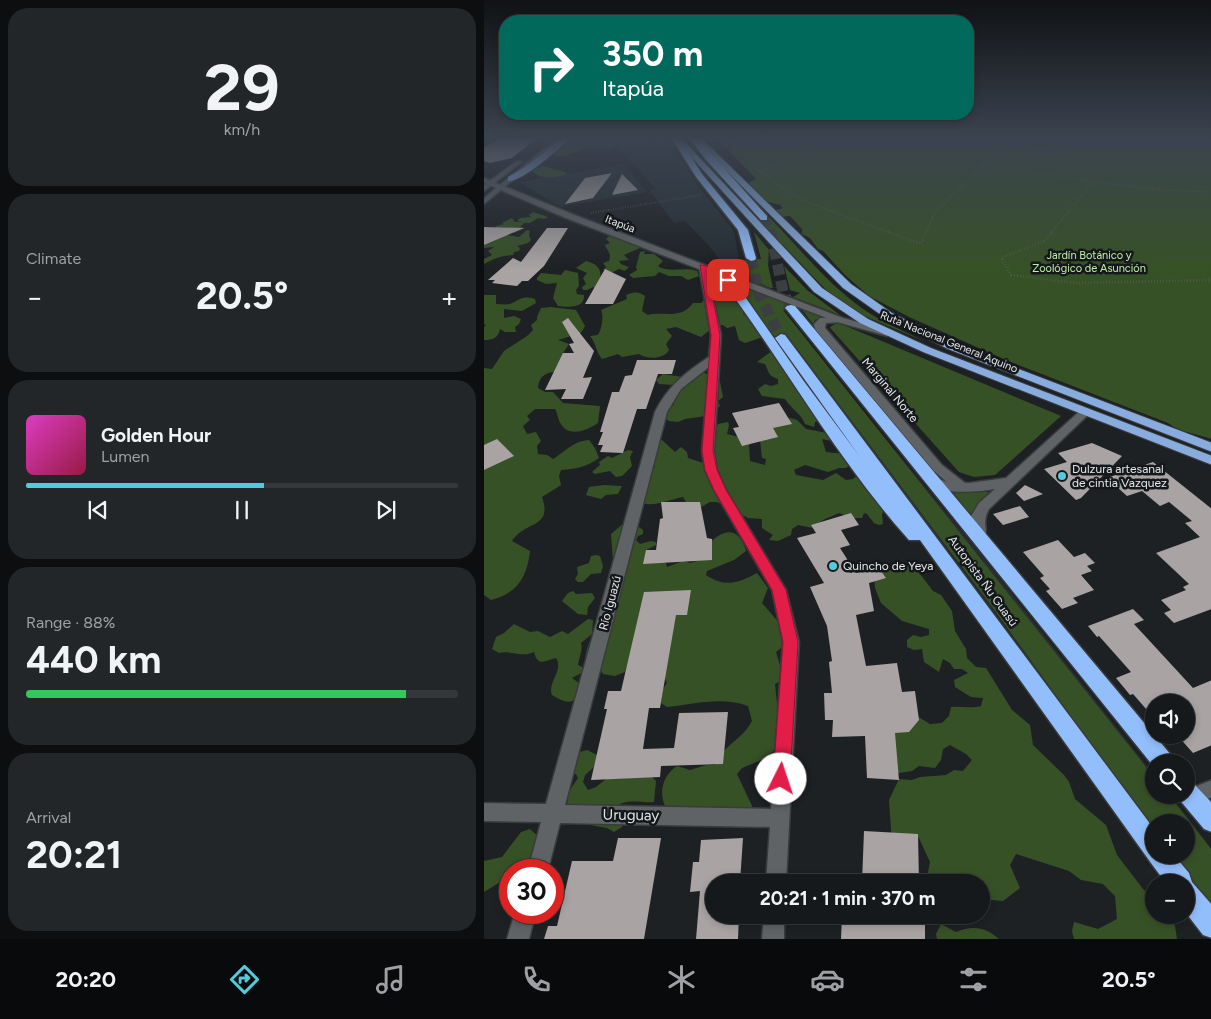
<!DOCTYPE html>
<meta charset="utf-8">
<style>
:root{--surface:#16191b;--page:#232628;--text:#f1f3f6;--muted:#9ea0a3;--line:#35383a;--accent:#53cbdb}
body{margin:0;font-family:Figtree,sans-serif;background:var(--page);color:var(--text);height:100vh;display:flex;flex-direction:column;font-size:19px;white-space:nowrap}
*{box-sizing:border-box;margin:0}
p{font-size:16px;color:var(--muted)}
.icon{flex:none;width:28px;height:28px;fill:none;stroke:currentColor;stroke-width:2;stroke-linecap:round;stroke-linejoin:round}
.map{position:relative;flex:1;overflow:hidden}
.side{display:flex;flex-direction:column;gap:8px;padding:8px;background:#0c0e0f;width:484px}
.side>*{flex:none}
.guide{position:absolute;left:15px;top:15px;width:475px;height:105px;border-radius:20px;box-shadow:0 2px 8px #0003,0 0 0 1px var(--line);background:#00695c;color:#fff;overflow:hidden}
.buttons{position:absolute;left:661px;top:694px;display:grid;gap:10px}
.buttons a{display:grid;place-items:center;width:50px;height:50px;border-radius:50%;background:var(--surface);box-shadow:0 2px 8px #0003,0 0 0 1px var(--line);font-size:25px}
.speed{position:absolute;left:15px;top:859px;display:flex;gap:10px;font-size:25px;font-weight:700;text-align:center}
.speed>*{display:grid;place-content:center;width:65px;height:65px;border-radius:50%;background:var(--surface);box-shadow:0 2px 8px #0003,0 0 0 1px var(--line);line-height:1}
.speed .limit{border:8px solid #d22;background:#fff;color:#111}
.pin{position:absolute;display:grid;place-items:center;width:42px;height:42px;color:#fff;margin:-21px;border-radius:10px;box-shadow:0 2px 8px #0006}
.me{position:absolute;width:55px;margin:-28px;rotate:4deg;stroke-linejoin:round;filter:drop-shadow(0 0 4px #0008)}
.turn{display:flex;align-items:center;gap:18px;height:105px;padding:0 20px;font-size:22px}
.turn .icon{width:65px;height:65px;stroke-width:2.5}
.turn b{display:block;font-size:35px;line-height:42px}
.big{font-size:38px;font-weight:700;line-height:1.1}
.side .card{flex:1;display:flex;flex-direction:column;justify-content:center;gap:8px;min-width:0;padding:0 18px;border-radius:20px;background:var(--page)}
.side .dial{align-items:center;gap:0}
.dial b{font-size:65px;line-height:1}
.song{display:flex;align-items:center;gap:15px}
.cover{width:60px;height:60px;border-radius:8px;background:linear-gradient(135deg,hsl(310 70% 55%),hsl(340 70% 35%))}
.played{height:5px;border-radius:2px;background:linear-gradient(90deg,var(--accent) 55%,var(--line) 55%)}
.keys{display:flex;justify-content:space-around;direction:ltr}
.heat{display:flex;justify-content:space-between;align-items:center;font-size:28px;direction:ltr}
.charge{height:8px;border-radius:4px;background:linear-gradient(90deg,#34c759 88%,var(--line) 0)}
.trip{position:absolute;left:221px;top:874px;width:285px;height:50px;border-radius:25px;background:var(--surface);box-shadow:0 2px 8px #0003,0 0 0 1px var(--line);font-weight:700;line-height:50px;text-align:center}
.menu{display:flex;height:80px;justify-content:space-around;align-items:center;background:#090a0b;color:var(--muted)}
.menu .icon{width:35px;height:35px}
.menu .active{color:var(--accent)}
.menu b{font-size:22px;color:var(--text)}
main{display:flex;flex:1;min-height:0}
.map>svg:first-child{display:block}
</style>
<main>
<section class="side">
<div class="card dial"><b>29</b><p>km/h</p></div>
<div class="card"><p>Climate</p>
<div class="heat"><a>−</a><b class="big">20.5°</b><a>+</a></div>
</div>
<div class="card">
<div class="song"><i class="cover"></i><div><b>Golden Hour</b><p>Lumen</p></div></div>
<div class="played"></div>
<div class="keys"><svg class="icon" aria-label="previous" viewBox="0 0 24 24"><path d="M18 5L8 12l10 7zM5 5v14"/></svg><svg class="icon" aria-label="pause" viewBox="0 0 24 24"><path d="M8 5v14M16 5v14"/></svg><svg class="icon" aria-label="next" viewBox="0 0 24 24"><path d="M6 5l10 7-10 7zM19 5v14"/></svg></div>
</div>
<div class="card"><p>Range · 88%</p><b class="big">440 km</b><div class="charge"></div></div>
<div class="card"><p>Arrival</p><b class="big">20:21</b></div>
</section>
<div class="map">
<svg width="728" height="939" viewBox="0 0 728 939">
<rect width="100%" height="100%" fill="#1e2124"/>
<g fill="#262e34">
<polygon points="127,139 158,139 163,143 184,140 213,184 250,231 255,262 492,548 670,775 670,795 686,795 727,848 727,904 702,855 702,822 670,822 670,827 469,557 225,246 201,221 190,223 165,190 172,189"/>
<polygon points="139,164 163,192 76,207 35,182"/>
</g>
<g fill="#375126">
<path d="M88,139H122L127,140L130,148C121,150 109,146 99,146L98,149C89,153 78,159 68,154L71,152V149L79,146Z"/>
<path d="M234,139H727V439C712,433 697,433 684,423L522,360L425,317L385,296L361,275L339,251L334,249L326,238L318,234V229L306,216L297,217L292,210L299,208L296,205L277,200L263,184L272,179Z"/>
<path d="M59,166L81,172L83,174C71,178 56,180 47,170Z"/>
<polygon points="49,212 64,217 60,219 54,218 46,223 40,223 36,227 41,228 30,233 11,228 12,226 20,224 18,223 28,218 31,222 39,222 33,221 36,218 47,217 45,215"/>
<path d="M286,218C313,246 340,279 371,303C392,320 418,330 442,342L378,315L345,293L274,219Z"/>
<path d="M43,230L46,231L45,235L47,240L44,243L33,246L36,248L35,251L30,252L29,255C16,256 12,258 0,264V259L8,255L4,251L10,247L0,248V241L22,235L35,237Z"/>
<polygon points="270,232 285,250 284,265 289,288 305,286 300,266 323,290 356,315 309,297 316,293 306,290 305,286 286,288 239,268 260,265 259,260 277,259"/>
<path d="M125,236L138,239L145,244L158,247L140,255L145,260L135,261L137,264L145,267L141,271L135,269L127,273L119,270L122,267L119,263L125,261C128,253 123,251 121,245L126,243L122,239Z"/>
<path d="M161,251L160,254H170L179,261L174,266C186,274 200,266 213,271L215,276L204,280L197,276H185L175,272L171,276L149,278L145,275L153,270L152,267L156,252Z"/>
<path d="M102,261C121,266 116,275 116,291L109,287L103,290H99L98,287L102,284L99,278L103,273L92,268Z"/>
<path d="M81,270L94,273L95,286L92,290L93,294L100,295C101,309 83,307 74,306L69,298L73,283L62,284L53,280V278L57,273L77,275Z"/>
<polygon points="251,282 341,316 331,320 329,324 315,306 299,310 670,777 670,795 685,795 727,849 727,909 687,855 702,855 702,822 670,822 670,832 512,612 302,334 286,337"/>
<path d="M235,287H243L256,307L262,309L259,314L274,323L279,337L261,343L255,340L251,326L243,328L239,325L231,326L217,337L192,327L182,329L188,336L182,344L185,350C180,359 164,360 155,354L138,357L134,354L118,359C112,352 112,343 106,336L114,335C118,328 120,317 117,310L143,299L142,295C149,292 154,291 161,296L158,311L164,315C181,311 197,320 209,303H217L229,290Z"/>
<path d="M0,295H12V304C17,304 22,305 26,304C37,300 37,295 51,299L52,303L38,311L20,309V318L30,316L37,319L35,324L31,327L32,332H21L16,329C14,338 9,340 0,340V327L2,325L0,324Z"/>
<path d="M67,307L92,310L101,326L97,333L74,340L85,344L79,353L78,372C65,371 55,374 54,388L61,392H69L79,403L116,406L114,423C104,430 85,438 77,424C74,420 74,414 71,409H51L43,416L46,420L39,426L43,434L52,432L57,441L53,446L54,454L63,455L69,459C82,451 89,441 105,440L111,448L115,458C103,467 91,469 77,470L75,476L77,485L58,497C69,529 41,520 28,541L46,551C43,577 34,593 7,600L0,595V368L8,369L20,351L43,336L49,330L47,325L53,320V317L57,308Z"/>
<polygon points="351,324 357,324 577,416 511,475 490,477 475,472 347,329 346,327"/>
<path d="M288,351C298,365 303,378 320,381L323,392L320,397L321,401L333,406L336,420L331,422L330,427L321,424C317,413 307,409 301,399L278,396L274,389L281,384L287,386L294,384V379C284,376 285,372 281,364L273,362Z"/>
<polygon points="219,372 236,382 239,397 234,401 236,406 222,416 201,419 194,422 185,421 180,417 183,408 190,405 189,395 185,390 193,387 189,385 175,384 172,380 179,374 205,378"/>
<path d="M307,418L313,420L322,429L349,434L353,439L348,441L338,439L342,452C354,454 361,451 368,463L362,468H355L344,472L321,465L310,470L312,475L339,480L352,473L362,480L369,479L378,472L401,504L398,515L399,524L395,525L390,523L383,514L380,513L378,518H367L355,513C344,518 338,519 329,528L314,525L308,529L307,535L294,541L285,540L289,535L278,528V519L264,518L233,502H226L217,507L204,505L199,497C183,500 161,512 147,496C151,474 156,478 171,467L168,463L171,441L178,440L191,452L197,447L203,452L204,458L225,465L230,429L234,424L244,422L245,425L243,434L262,439L267,443L265,445L266,461L281,465L282,459L278,458L276,440L296,421Z"/>
<polygon points="144,450 149,451 146,457 148,466 138,476 132,477 126,471 111,474 108,472 116,465 115,462 124,456 128,458"/>
<polygon points="120,485 138,486 134,494 122,495 117,499 102,495 105,487"/>
<polygon points="470,492 504,492 505,493 488,514 483,511 469,494"/>
<path d="M148,522L159,530V534L154,536L152,540L156,544L167,541L172,542V545L162,550L165,556L182,563L183,567L199,561L206,563L213,561C224,540 251,514 262,551L250,560L223,571L222,575C241,588 255,583 273,573L284,588L278,603L297,625L302,644L292,652L297,669V681L291,684L295,724L300,742L280,759L258,768L253,774L269,808C267,811 265,816 262,818C248,828 208,831 194,821C173,807 173,779 193,766L206,770L222,765H231C234,761 237,755 240,751C251,739 259,737 268,721L264,706C238,696 209,704 183,707L177,703L179,689L183,683L180,676L151,639L141,672L131,676L119,674L114,666L120,658L119,651L106,664L101,660C105,628 116,640 130,620L128,615L141,568L129,561L127,534L140,523Z"/>
<polygon points="112,555 116,556 119,566 117,573 107,574 99,582 94,582 91,579 94,574 93,567 105,563 107,556"/>
<path d="M425,565L433,570L449,591L457,595L468,611L471,631L482,649L483,658L492,667L502,668L528,710L546,725L549,745L580,775L585,782L591,799L622,825L633,855L659,889L670,899V915H684L691,926L693,939H590L588,931L590,922L614,929L633,919L631,896L619,884L597,880L585,871L532,854L526,865L536,888L519,901L498,899V882H442L446,862L434,836L408,844L405,800L415,779L428,780L436,777L462,775L470,770L479,771L488,760L482,754L466,745L459,749L457,760L451,768L435,766L428,771L415,773L409,768L400,745L428,713L446,724L458,723L465,716L467,707C477,706 487,709 497,706L499,698L487,697L471,687L470,680L484,673L478,669H470L466,663L459,659L455,672L440,662L438,649L430,650L423,647V640L429,635L437,637L445,635V629L418,621L397,603L391,588L390,574L406,568Z"/>
<polygon points="89,591 92,594 108,593 111,598 104,607 103,615 94,614 78,601 84,593"/>
<path d="M104,619L109,620L108,634L97,643C99,651 95,657 94,665L98,667L99,672L88,678L99,686C91,705 85,705 68,695C63,682 80,671 72,658C62,660 54,668 50,652C38,658 27,650 15,653L8,649L12,637L20,633L30,624L46,632L54,631L66,637L78,631L84,634Z"/>
<path d="M103,750L113,755L110,767L101,775L99,782L104,790L112,787L122,779L163,777H168L172,781L170,802C158,803 147,799 136,804L138,827L130,832L123,828L95,823L83,808L84,793L94,778L92,774L80,773L88,754Z"/>
<polygon points="46,829 58,840 53,870 26,870 26,876 0,892 0,861 18,857 37,832"/>
<path d="M457,924L472,932C488,925 502,927 515,939H453L452,934Z"/>
</g>
<g fill="#a9a3a3">
<polygon points="14,139 52,139 28,158 6,163 0,161 0,148"/>
<polygon points="128,173 109,198 81,204 101,178"/>
<polygon points="138,174 154,190 128,195"/>
<polygon points="0,227 40,228 0,245"/>
<polygon points="63,228 84,228 60,266 44,281 38,281 33,286 8,283 11,280 4,280 29,258 37,262"/>
<polygon points="121,269 142,279 129,304 101,304"/>
<polygon points="84,318 110,351 99,378 108,377 99,399 77,399 82,389 61,390 79,353 90,353 85,344 90,343 78,322"/>
<polygon points="153,360 192,360 188,374 174,374 162,409 153,409 139,453 116,452 119,445 114,445 119,432 116,432 128,392 135,392 141,376 148,375"/>
<polygon points="295,403 308,424 289,428 294,437 258,446 249,428 255,427 248,413"/>
<polygon points="13,439 30,456 0,470 0,445"/>
<polygon points="608,443 638,456 597,498 592,500 560,469 583,462 574,453"/>
<polygon points="669,462 728,509 728,609 690,623 680,613 687,610 677,600 702,590 699,587 705,584 672,553 716,537 701,523 708,521 685,502 676,506 658,491 643,496 623,478"/>
<polygon points="541,485 559,494 540,501 532,493"/>
<polygon points="177,502 216,502 223,538 228,539 228,560 159,564 162,550 172,550 176,519 179,518"/>
<polygon points="536,506 545,517 519,525 509,514"/>
<polygon points="367,513 375,525 357,530 366,545 356,548 372,573 394,567 402,578 385,583 390,611 372,615 382,666 413,663 418,692 431,691 435,720 425,732 411,733 415,780 383,778 381,736 348,737 349,720 341,720 340,693 348,693 345,662 348,661 343,626 326,587 340,583 313,538 332,533 327,525"/>
<polygon points="574,540 590,557 601,553 611,563 603,566 608,571 597,575 610,590 589,598 594,603 578,609 562,591 566,589 556,578 560,576 539,552"/>
<polygon points="207,590 203,615 192,615 176,708 165,708 159,749 190,748 195,713 244,712 239,764 177,766 176,777 107,780 123,709 120,709 124,691 137,691 160,592"/>
<polygon points="649,609 660,620 650,624 709,688 728,680 728,745 709,753 693,735 702,735 702,702 670,702 670,718 649,694 646,695 632,678 647,672 615,636 613,637 604,626"/>
<polygon points="380,831 434,834 435,882 378,882"/>
<polygon points="134,838 177,838 160,939 60,939 64,926 73,926 88,861 129,861"/>
<polygon points="259,838 256,882 230,882 230,915 255,915 254,939 212,939 216,891 206,892 209,862 215,862 217,840"/>
<polygon points="358,915 441,915 441,939 357,939"/>
</g>
<g fill="none" stroke-linecap="round" stroke-linejoin="round">
<polyline stroke="#3c3f42" stroke-width="9" stroke-dasharray="9 4.5" stroke-linecap="butt" points="280,218 288,233"/>
<g stroke="#3c3f42" stroke-width="11" stroke-dasharray="11 5.5" stroke-linecap="butt">
<polyline points="287,232 299,292 307,308"/>
<polyline points="267,258 275,294 297,338"/>
</g>
<defs>
<g id="minor">
<path d="M219,264L223,267L237,335L230,451L233,470L242,490L302,590L315,642L302,882H282L286,827L76,823L64,870H44L57,822L0,821V803L62,804L171,412C184,386 202,372 225,357L227,335L215,267ZM225,367L218,451L221,470L230,490L288,590L299,642L287,809L81,805L183,412L197,389Z"/>
<polygon points="356,317 361,320 359,322 342,323 341,328 458,465 481,483 482,486 481,489 471,489 450,471 331,329 330,324 336,318"/>
<polygon points="728,780 728,797 707,806 700,803 698,797 699,795 702,795 702,790"/>
<polygon points="31,912 52,912 45,939 23,939"/>
<polygon points="280,915 300,915 300,939 278,939"/>
</g>
<polygon id="tertiary" points="0,178 88,214 359,318 407,331 408,333 403,336 353,322 82,218 0,183"/>
<g id="secondary">
<polygon points="72,139 79,139 0,204 0,198"/>
<polygon points="33,161 38,162 0,191 0,185"/>
<path d="M601,409L605,410L607,412L605,414L505,509C497,523 505,529 500,539H490L486,518L495,503L511,489C494,492 453,496 442,481L448,477L464,482L485,483L522,478L597,410Z"/>
</g>
<g id="trunk">
<path d="M77,139H85C74,150 38,182 24,181V177L41,167Z"/>
<polygon points="191,139 198,139 338,288 384,319 447,348 728,456 728,465 439,352 376,323 330,292"/>
<polygon points="211,139 218,139 367,284 408,313 472,345 728,443 728,452 464,349 400,317 359,288"/>
</g>
<g id="motorway">
<polygon points="188,139 196,139 218,174 264,230 272,258 271,260 267,261 262,258 254,230 212,177"/>
<polygon points="206,139 214,139 283,216 283,220 277,220 222,160"/>
<path d="M238,271L248,278L319,380L376,457L291,338L297,334L301,335L670,829V855H690L705,873L708,882L728,905V938L719,935L702,913V882H681L667,863L436,540H425C352,459 299,361 233,274Z"/>
<polygon points="307,305 311,306 687,755 690,762 670,762 670,767 303,310 301,308 303,306"/>
<polygon points="702,781 710,784 728,803 728,832 720,829 694,798 693,795 702,795"/>
</g>
</defs>
<use href="#minor" stroke="#393b3d" stroke-width="3"/>
<use href="#tertiary" stroke="#393b3d" stroke-width="3"/>
<use href="#secondary" stroke="#393b3d" stroke-width="3"/>
<use href="#trunk" stroke="#393b3d" stroke-width="2"/>
<use href="#motorway" stroke="#393b3d" stroke-width="3"/>
<g stroke="#616366" stroke-width="2" stroke-dasharray="0.5 2" stroke-linecap="butt">
<polyline points="247,139 275,171 315,199 407,233"/>
<polyline points="515,145 569,153"/>
<polyline points="497,166 666,189 728,192"/>
<polyline points="275,171 322,153 350,139"/>
<polyline points="107,213 217,195"/>
<polyline points="442,233 450,214 507,156 519,139"/>
<polyline points="567,233 609,182"/>
</g>
<g stroke="#616366" stroke-width="2.5" stroke-dasharray="0.5 2.5" stroke-linecap="butt">
<polyline points="404,232 437,244 442,232"/>
<polyline points="568,232 560,241 517,258 527,275 592,283 728,280"/>
</g>
<use href="#minor" fill="#5f6366" fill-rule="evenodd"/>
<use href="#tertiary" fill="#5f6366" fill-rule="evenodd"/>
<use href="#secondary" fill="#5f6366" fill-rule="evenodd"/>
<use href="#trunk" fill="#88acde" fill-rule="evenodd"/>
<use href="#motorway" fill="#93befc" fill-rule="evenodd"/>
</g>
<linearGradient id="sky" x2="0" y2="1"><stop stop-color="#101214"/><stop offset="0.51" stop-color="#3b4350"/><stop offset="1" stop-color="#3b4350" stop-opacity="0"/></linearGradient>
<rect width="728" height="270" fill="url(#sky)"/>
<path fill="#e11d48" stroke="#92132f" d="M216,265C227,265 241,272 248,280L241,281L235,276L224,272L236,335L229,451L233,470L242,490L302,590L314,642L306,779L303,785L297,787L292,785L289,779L299,642L288,590L230,490L221,470L218,451L227,335Z"/>
<g fill="#53cbdb" stroke="#15181a" stroke-width="2">
<circle cx="578" cy="476" r="5"/>
<circle cx="349" cy="566" r="5"/>
</g>
<g text-anchor="middle" dominant-baseline="central" stroke-width="5" stroke-linejoin="round" paint-order="stroke">
<g font-size="11" fill="#e5e7e9" stroke="#15181a">
<text transform="translate(136 224) rotate(21)">Itapúa</text>
<text transform="translate(465 342) rotate(22)">Ruta Nacional General Aquino</text>
</g>
<g font-size="11" fill="#c1efa7" stroke="#15181a">
<text x="605" y="255">Jardín Botánico y<tspan x="605" dy="13">Zoológico de Asunción</tspan></text>
</g>
<g font-size="12" fill="#e5e7e9" stroke="#15181a">
<text transform="translate(406 390) rotate(50)">Marginal Norte</text>
<text transform="translate(499 581) rotate(54)">Autopista Ñu Guasú</text>
<text transform="translate(126 603) rotate(-75)">Río Iguazú</text>
</g>
<g font-size="12" fill="#e5e7e9" stroke="#15181a" text-anchor="start">
<text x="588" y="469">Dulzura artesanal<tspan x="588" dy="14">de cintia Vazquez</tspan></text>
<text x="359" y="566">Quincho de Yeya</text>
</g>
<g font-size="15" fill="#e5e7e9" stroke="#15181a">
<text transform="translate(147 815) rotate(1)">Uruguay</text>
</g>
</g>
</svg>
<div class="buttons">
<a><svg class="icon" aria-label="sound" viewBox="0 0 24 24"><path d="M4 9h4l5-4v14l-5-4H4zM17 9q2 3 0 6"/></svg></a>
<a><svg class="icon" aria-label="search" viewBox="0 0 24 24"><circle cx="10" cy="10" r="6"/><path d="M15 15l6 6"/></svg></a>
<a>+</a>
<a>−</a>
</div>
<div class="speed"><div class="limit">30</div></div>
<div class="pin" style="left:244px;top:280px;background:#d93025"><svg class="icon" aria-label="arrive" viewBox="0 0 24 24"><path d="M6 21V4h12l-3 4 3 4H6"/></svg></div>
<svg class="me" style="left:297px;top:779px" viewBox="-20 -20 40 40"><circle r="19" fill="#fff"/><path d="M0-13L10 11 0 6-10 11z" fill="#e11d48"/></svg>
<div class="trip">20:21 · 1 min · 370 m</div>
<div class="guide">
<div class="turn"><svg class="icon" aria-label="right" viewBox="0 0 24 24"><path d="M7 20v-9h11M14 6l5 5-5 5"/></svg><div><b>350 m</b>Itapúa</div></div>
</div>
</div>
</main>
<nav class="menu">
<b>20:20</b>
<svg class="icon active" aria-label="directions" viewBox="0 0 24 24"><path d="M12 3l9 9-9 9-9-9zM9 14v-3h6M13 9l2 2-2 2"/></svg>
<svg class="icon" aria-label="music" viewBox="0 0 24 24"><path d="M9 18V5l10-2v13"/><circle cx="6" cy="18" r="3"/><circle cx="16" cy="16" r="3"/></svg>
<svg class="icon" aria-label="phone" viewBox="0 0 24 24"><path d="M5 4h4l2 5-3 2q2 4 5 5l2-3 5 2v4C11 20 4 13 5 4z"/></svg>
<svg class="icon" aria-label="climate" viewBox="0 0 24 24"><path d="M12 3v18M4 7l16 10M4 17L20 7"/></svg>
<svg class="icon" aria-label="car" viewBox="0 0 24 24"><path d="M5 17H2v-5l4-1 3-4h7l3 4 3 1v5h-3M9 17h6M6 11h13"/><circle cx="7" cy="17" r="2"/><circle cx="17" cy="17" r="2"/></svg>
<svg class="icon" aria-label="filters" viewBox="0 0 24 24"><path d="M4 7h16M4 17h16"/><circle cx="9" cy="7" r="2"/><circle cx="15" cy="17" r="2"/></svg>
<b>20.5°</b>
</nav>
